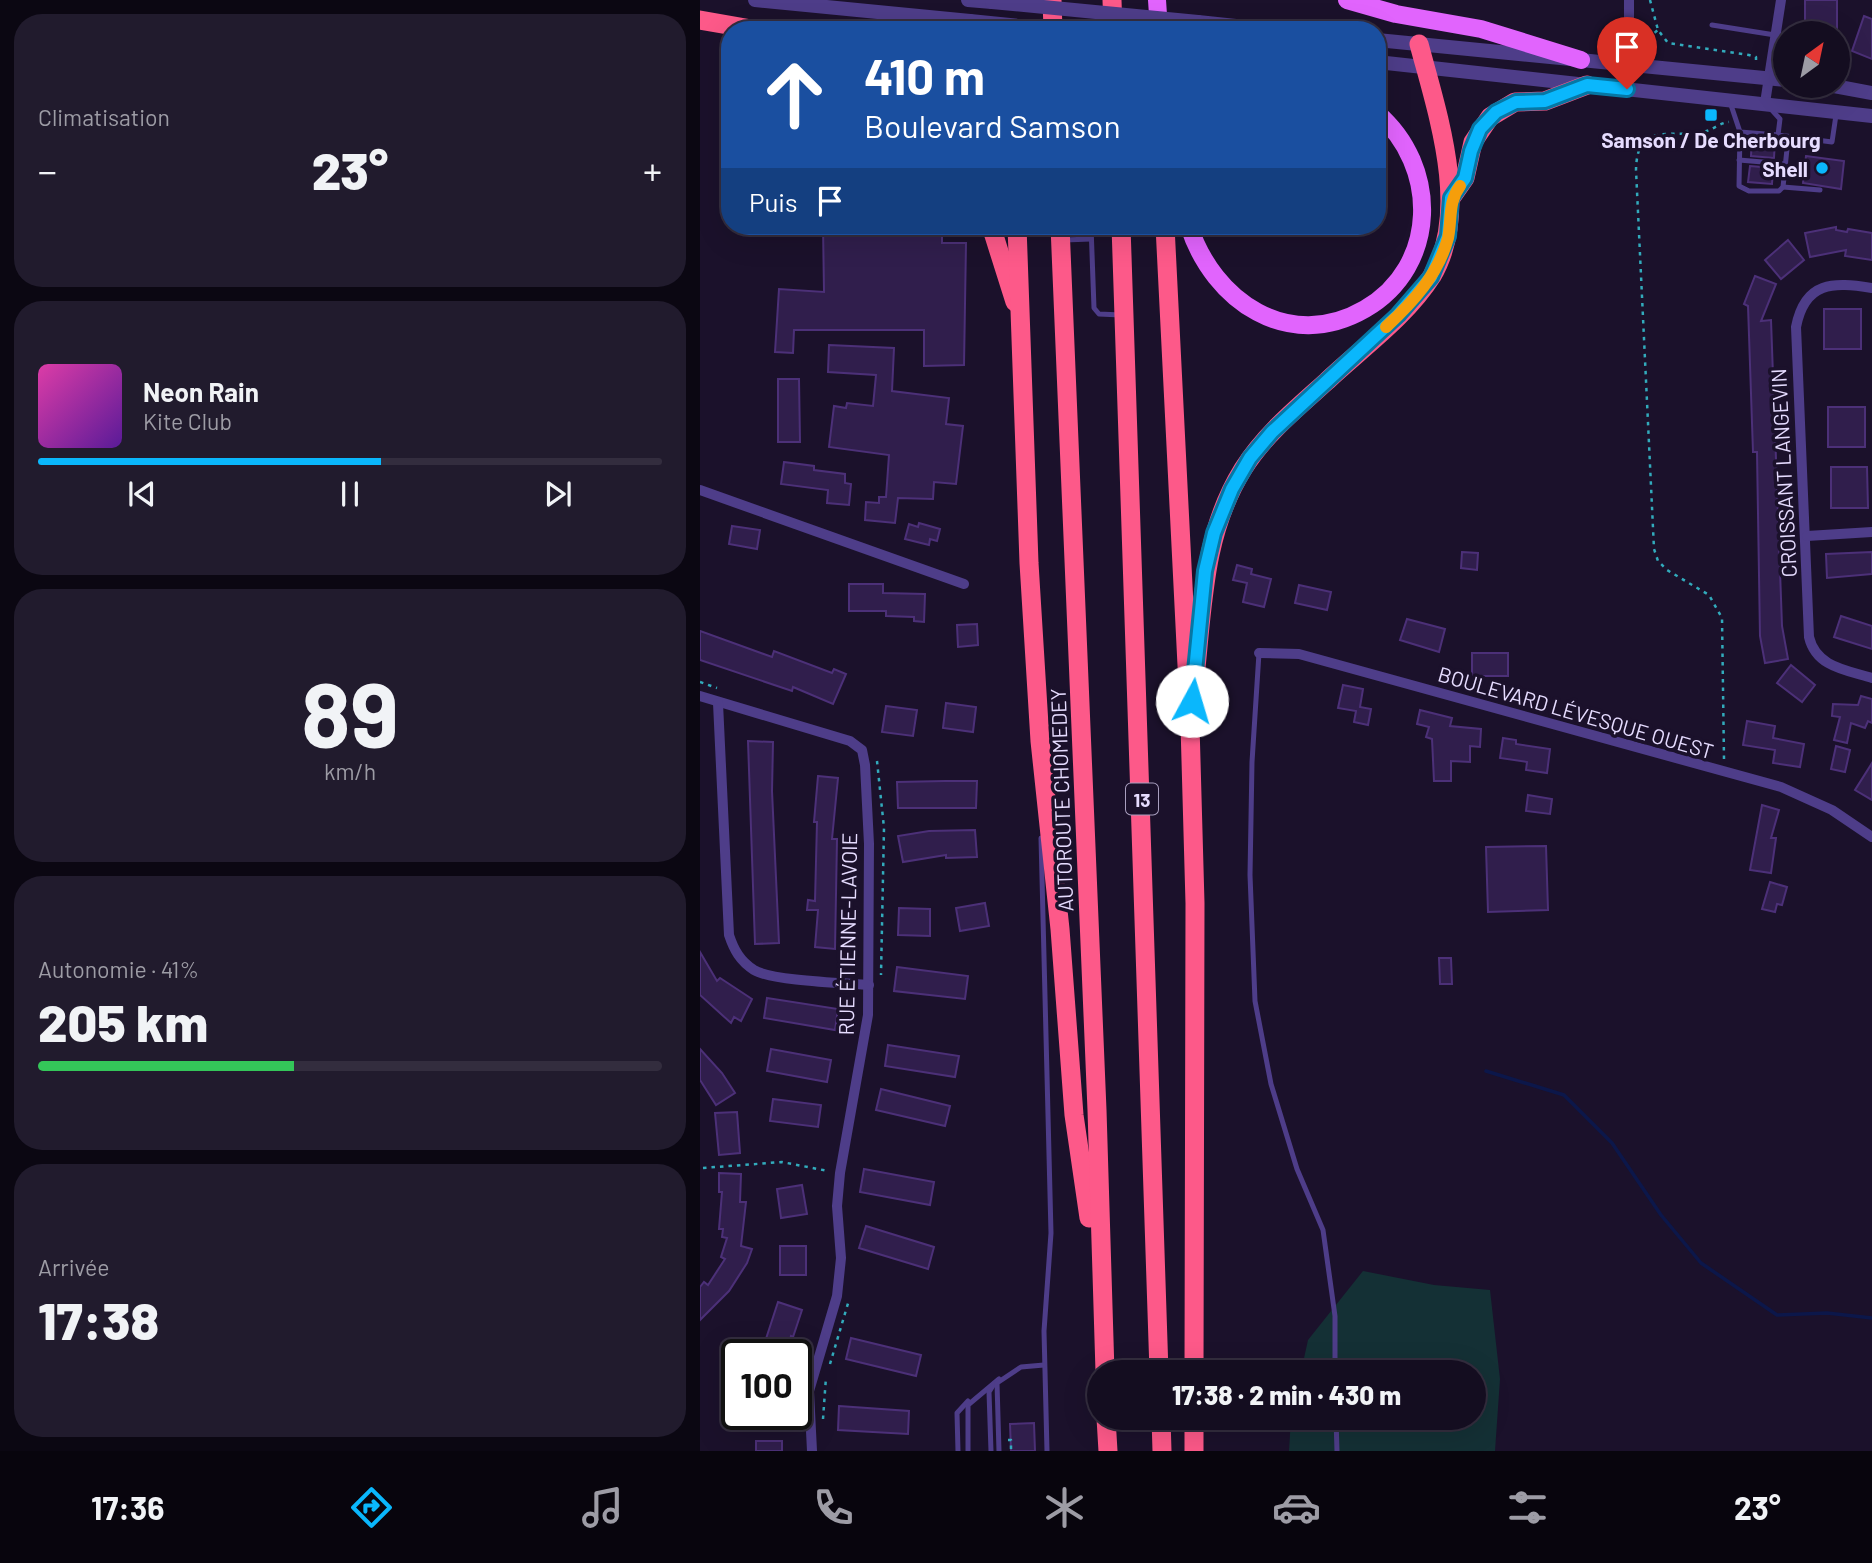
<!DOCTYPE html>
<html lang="fr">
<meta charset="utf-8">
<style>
:root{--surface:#140d20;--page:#211b2d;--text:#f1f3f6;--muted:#9d9ca5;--line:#332d3e;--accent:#0ab7fc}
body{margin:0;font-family:Barlow,sans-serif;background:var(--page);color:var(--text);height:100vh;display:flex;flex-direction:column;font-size:26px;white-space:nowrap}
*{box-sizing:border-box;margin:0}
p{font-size:23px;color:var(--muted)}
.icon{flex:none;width:38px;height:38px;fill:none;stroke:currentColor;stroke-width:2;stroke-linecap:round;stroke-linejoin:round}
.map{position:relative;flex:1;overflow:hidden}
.drawer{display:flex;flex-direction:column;gap:14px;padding:14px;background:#0b0712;width:700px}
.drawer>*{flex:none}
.banner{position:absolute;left:21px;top:21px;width:665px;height:214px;border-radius:28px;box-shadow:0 7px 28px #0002,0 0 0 2px var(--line);background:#1a4fa0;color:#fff;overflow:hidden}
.needle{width:46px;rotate:33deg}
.buttons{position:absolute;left:1073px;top:21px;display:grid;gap:14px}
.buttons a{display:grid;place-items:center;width:77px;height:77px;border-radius:50%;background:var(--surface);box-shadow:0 7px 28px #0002,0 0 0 2px var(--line);font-size:35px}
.speed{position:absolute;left:21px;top:1339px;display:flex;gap:14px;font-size:35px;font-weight:700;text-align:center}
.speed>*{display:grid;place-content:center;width:91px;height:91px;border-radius:50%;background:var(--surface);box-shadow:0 7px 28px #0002,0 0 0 2px var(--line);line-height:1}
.speed .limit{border:4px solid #111;border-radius:10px;background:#fff;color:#111}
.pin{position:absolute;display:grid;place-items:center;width:60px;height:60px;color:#fff;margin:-72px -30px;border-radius:50% 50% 50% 0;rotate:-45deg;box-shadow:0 0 7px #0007}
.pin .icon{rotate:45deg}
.me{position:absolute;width:77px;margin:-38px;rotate:6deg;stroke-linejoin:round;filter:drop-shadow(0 0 5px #0008)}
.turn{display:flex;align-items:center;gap:24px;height:147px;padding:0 28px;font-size:32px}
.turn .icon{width:91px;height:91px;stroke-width:2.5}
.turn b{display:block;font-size:49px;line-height:60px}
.then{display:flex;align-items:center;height:66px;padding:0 28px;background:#0003;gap:14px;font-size:26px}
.big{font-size:52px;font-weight:800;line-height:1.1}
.drawer .widget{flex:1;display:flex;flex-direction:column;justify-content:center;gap:10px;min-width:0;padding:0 24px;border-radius:28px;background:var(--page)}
.drawer .dial{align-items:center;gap:0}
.dial b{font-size:91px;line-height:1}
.song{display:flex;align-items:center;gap:21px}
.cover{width:84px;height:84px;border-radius:10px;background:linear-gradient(135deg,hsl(320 70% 55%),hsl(270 70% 35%))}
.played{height:7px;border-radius:4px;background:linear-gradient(90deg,var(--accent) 55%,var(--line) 55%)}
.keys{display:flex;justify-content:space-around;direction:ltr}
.heat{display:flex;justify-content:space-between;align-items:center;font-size:38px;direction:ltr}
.charge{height:10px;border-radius:5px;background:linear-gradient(90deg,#34c759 41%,var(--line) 0)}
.trip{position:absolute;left:387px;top:1360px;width:399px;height:70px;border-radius:35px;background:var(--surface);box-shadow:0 7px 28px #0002,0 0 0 2px var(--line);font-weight:800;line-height:70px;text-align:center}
.tabs{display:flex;height:112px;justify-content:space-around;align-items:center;background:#08050d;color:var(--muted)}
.tabs .icon{width:49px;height:49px}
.tabs .on{color:var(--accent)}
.tabs b{font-size:32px;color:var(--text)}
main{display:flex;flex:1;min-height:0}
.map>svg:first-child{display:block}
</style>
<main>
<section class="drawer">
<div class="widget"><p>Climatisation</p>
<div class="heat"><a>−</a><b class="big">23°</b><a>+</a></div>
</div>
<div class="widget">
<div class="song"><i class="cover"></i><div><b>Neon Rain</b><p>Kite Club</p></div></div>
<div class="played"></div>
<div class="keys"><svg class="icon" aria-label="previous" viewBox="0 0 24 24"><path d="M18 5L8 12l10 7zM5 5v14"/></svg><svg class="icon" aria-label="pause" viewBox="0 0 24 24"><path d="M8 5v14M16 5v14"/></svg><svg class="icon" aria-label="next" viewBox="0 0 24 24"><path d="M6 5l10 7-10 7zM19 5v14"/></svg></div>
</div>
<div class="widget dial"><b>89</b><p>km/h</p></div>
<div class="widget"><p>Autonomie · 41%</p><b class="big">205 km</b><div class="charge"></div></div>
<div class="widget"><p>Arrivée</p><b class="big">17:38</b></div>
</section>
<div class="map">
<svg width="1172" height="1451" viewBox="0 0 1172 1451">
<rect width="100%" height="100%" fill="#1b112b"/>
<polygon fill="#143035" points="663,1271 734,1285 790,1290 800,1379 795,1451 589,1451 591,1418 774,1418 774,1372 601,1372 608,1340"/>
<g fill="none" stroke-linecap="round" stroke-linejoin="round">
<polyline stroke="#0c174a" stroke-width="3.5" points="786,1071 864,1095 912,1143 961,1215 1001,1263 1077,1315 1127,1313 1172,1318"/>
</g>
<g fill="#301e4c" stroke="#4c3078" stroke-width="2">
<polygon points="1105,0 1137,0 1137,31 1105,32"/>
<polygon points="1164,16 1172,19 1172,59 1152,51"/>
<polygon points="1052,138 1075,140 1074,158 1051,156"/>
<polygon points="1106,156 1144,161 1141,189 1103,183"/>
<polygon points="1050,166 1073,168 1072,184 1048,182"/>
<polygon points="123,226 242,226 242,243 266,243 264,365 224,366 224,330 94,330 93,353 75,352 79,289 124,292"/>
<polygon points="1136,227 1136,230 1147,232 1148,229 1172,233 1172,260 1145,256 1146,250 1110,257 1105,233"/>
<polygon points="1088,240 1104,260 1081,279 1065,260"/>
<polygon points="1055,276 1076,284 1061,321 1071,320 1082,626 1088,659 1065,663 1060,636 1057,452 1053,452 1048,306 1044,304"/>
<rect x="1124" y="309" width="37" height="40"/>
<polygon points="129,345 194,348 192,391 249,398 246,424 263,426 256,484 234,482 233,499 198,498 195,523 165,520 166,502 179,503 179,497 186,497 189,455 129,447 134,406 146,408 147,403 173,406 176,375 128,372"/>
<polygon points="78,379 99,379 100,442 78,442"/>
<rect x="1128" y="407" width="37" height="40"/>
<polygon points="84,462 114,466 114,470 145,474 145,483 151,484 149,505 127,503 128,490 81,484"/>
<polygon points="1131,467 1167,467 1168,508 1131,508"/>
<polygon points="219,523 240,529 237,541 230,539 229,545 205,539 209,524 218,527"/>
<polygon points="32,526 60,530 57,549 29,544"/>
<polygon points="762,552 778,553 777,570 761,568"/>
<polygon points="1172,552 1172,574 1127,578 1126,554"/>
<polygon points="537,565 552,569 551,574 571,579 564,607 543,602 547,583 533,580"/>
<polygon points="149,584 183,584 183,593 225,594 224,622 214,621 214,617 186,616 186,611 149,611"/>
<polygon points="599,585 631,592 627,610 595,603"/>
<polygon points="1141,616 1172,626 1172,649 1134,637"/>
<polygon points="707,619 745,629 739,652 700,640"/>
<polygon points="277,624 278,645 258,647 257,625"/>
<polygon points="0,631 72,657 74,651 132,673 134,669 146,674 133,704 93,687 92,691 0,660"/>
<rect x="772" y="653" width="36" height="23"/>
<polygon points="1091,665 1115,685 1102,702 1077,683"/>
<polygon points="643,685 663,689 660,707 671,709 668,725 654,722 656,711 638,708"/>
<polygon points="1161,696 1172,699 1172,723 1168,721 1165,728 1151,723 1147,743 1134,740 1140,717 1132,716 1133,704 1158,705"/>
<polygon points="246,703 276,707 273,732 243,728"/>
<polygon points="186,706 217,710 213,736 182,732"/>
<polygon points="720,710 752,718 750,726 781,729 780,747 770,746 770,762 751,761 751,781 734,781 732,739 726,737 729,727 717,724"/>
<polygon points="1047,721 1075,726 1073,738 1104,744 1100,767 1073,763 1075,750 1043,745"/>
<polygon points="803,738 816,740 816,744 850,749 847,773 826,770 827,762 800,758"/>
<polygon points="48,741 73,742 72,791 79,943 55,944"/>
<polygon points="1136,746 1150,750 1145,772 1131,769"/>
<polygon points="1172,763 1172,800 1155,790"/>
<polygon points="118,776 138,778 132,839 137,839 135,949 115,947 118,910 107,910 108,900 115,901 117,822 114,822"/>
<polygon points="245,781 277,781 276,808 198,808 197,782"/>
<polygon points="828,795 852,799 850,814 826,811"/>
<polygon points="1062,805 1079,810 1071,838 1076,838 1071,873 1050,870"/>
<polygon points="275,830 277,857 246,858 246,855 203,862 198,836 229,831"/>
<polygon points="846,846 848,910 788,912 786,847"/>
<polygon points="1070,882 1087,887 1082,905 1077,904 1075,912 1062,909"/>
<polygon points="285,903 289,926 260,931 256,908"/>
<polygon points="199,908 230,909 230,936 198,935"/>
<polygon points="0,952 17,981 20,978 52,999 41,1021 34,1017 31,1023 0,995"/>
<polygon points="739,958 751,958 752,984 740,984"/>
<polygon points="197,967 268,976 265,999 194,991"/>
<polygon points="67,998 138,1009 135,1030 64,1018"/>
<polygon points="188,1045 259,1056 255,1077 185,1066"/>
<polygon points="0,1049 22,1073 35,1093 16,1105 0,1080"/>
<polygon points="71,1049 131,1060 127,1082 67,1071"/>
<polygon points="181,1089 250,1106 245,1126 176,1110"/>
<polygon points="73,1099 121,1105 118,1127 70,1121"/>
<polygon points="37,1112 40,1153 19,1155 15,1113"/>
<polygon points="164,1169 234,1182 230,1205 160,1192"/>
<polygon points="19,1173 41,1174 40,1202 46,1202 41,1246 52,1249 47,1263 29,1291 0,1320 0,1287 4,1282 8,1285 25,1259 21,1257 27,1238 22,1237 23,1229 19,1229 22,1192 19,1192"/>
<polygon points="102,1185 107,1214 81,1218 77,1189"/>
<polygon points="166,1226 234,1247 228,1269 159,1248"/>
<rect x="80" y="1246" width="26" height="29"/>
<polygon points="78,1302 102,1310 93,1337 91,1336 88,1349 91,1350 91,1354 61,1354"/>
<polygon points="151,1338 221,1355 216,1376 146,1359"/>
<polygon points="139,1406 209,1411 208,1434 138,1430"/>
<polygon points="334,1423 335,1451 311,1451 310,1424"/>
<rect x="56" y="1441" width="26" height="10"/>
</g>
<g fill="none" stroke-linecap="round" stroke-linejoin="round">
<g stroke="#32abbc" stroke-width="2.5" stroke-dasharray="3.5 5" stroke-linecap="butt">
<polyline points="950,0 958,30 968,43 1049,55 1056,57 1056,63"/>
<polyline points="941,43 958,30"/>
<polyline points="0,682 17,688"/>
<path d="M1024,759L1022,618L1009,595L967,570L958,561L954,549L936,170C937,120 971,139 1003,132C1013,130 1019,123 1029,122"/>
<polyline points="177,761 184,828 181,975"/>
<polyline points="3,1168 82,1162 128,1171"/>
<polyline points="130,1364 149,1300"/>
<polyline points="123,1419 126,1377"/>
<polyline points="308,1440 311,1440 311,1451"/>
</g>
<g stroke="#4e3d89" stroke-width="5">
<polyline points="1012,25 1075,35"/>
<polyline points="1030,102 1040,132 1078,135 1087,149 1083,187 1079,191 1049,191 1039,186 1040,132"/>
<polyline points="1070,108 1080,119 1078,135 1132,142 1136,115"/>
<polyline points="1039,160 1085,164"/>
<polyline points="1083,187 1120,190"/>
<polyline points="391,226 394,308 399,314 421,315"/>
<polyline points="364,240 391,239"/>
<polyline points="559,653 552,762 550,875 555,1001 571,1084 597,1169 623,1230 635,1316 635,1372"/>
<polyline points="341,838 351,1233 344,1331 347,1451"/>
<polyline points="636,1418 637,1451"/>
<polyline points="258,1451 257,1413 268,1401"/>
<polyline points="268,1451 268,1405 299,1379"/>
<polyline points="291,1451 289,1392 294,1384"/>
<polyline points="299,1451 297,1383 321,1367 344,1365"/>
</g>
<g stroke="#4e3d89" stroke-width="10">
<polyline points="929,64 929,0"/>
<polyline points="1065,103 1081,0"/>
<path d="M1172,288C1133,282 1105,281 1096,327L1109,637C1116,667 1146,670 1172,678"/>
<polyline points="0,490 264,584"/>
<polyline points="1107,536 1172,532"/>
<polyline points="559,653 599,654 1081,787 1132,810 1172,837"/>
<polyline points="0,696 150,741 162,750 165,765 169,844 168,1015 140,1173 137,1206 141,1258 137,1296 109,1391 112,1451"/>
<path d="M18,703L29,935C34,950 40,961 54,970C72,981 144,983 169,985"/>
</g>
<g stroke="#4e3d89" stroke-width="14">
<polyline points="55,0 270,21"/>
<polyline points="268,0 292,2"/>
<polyline points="498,22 573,30"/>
<polyline points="677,40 1085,80"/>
<polyline points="677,62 1172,116"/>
<polyline points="1134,86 1172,93"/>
</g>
<g stroke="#e164fd" stroke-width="18">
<polyline points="457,0 459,30"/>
<polyline points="647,0 696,14 781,29 881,60"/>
<path d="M489,226C513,301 589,353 665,309C739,266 739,166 677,113"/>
</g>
<g stroke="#fd5989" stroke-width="19">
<polyline points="352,0 353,30"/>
<polyline points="412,0 413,30"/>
<polyline points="0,20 57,30"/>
<polyline points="751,198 765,178 773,142 790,117 815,102 845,101 887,85"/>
<polyline points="291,226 315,302"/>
<polyline points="317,226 329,563 340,741 360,929 374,1115 389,1218"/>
<polyline points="360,226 397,1110 405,1372"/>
<polyline points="421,226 459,1372"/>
<polyline points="465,226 490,725 495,903 494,1372"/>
<path d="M496,668C503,598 505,530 543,469C565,434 597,408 627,381C662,348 706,317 732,276C771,211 737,112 719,44"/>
<polyline points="406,1418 408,1451"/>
<polyline points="461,1418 462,1451"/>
<polyline points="494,1451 494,1418"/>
</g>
<g stroke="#4e3d89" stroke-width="14">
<polyline points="292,2 498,22"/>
<polyline points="270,21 358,30"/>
</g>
</g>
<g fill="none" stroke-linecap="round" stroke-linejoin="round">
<defs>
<polyline id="route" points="492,701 505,571 514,533 532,489 550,458 572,432 698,315 731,277 748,236 751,198 765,178 771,151 780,129 796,112 816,102 845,101 887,85 927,89"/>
</defs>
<use href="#route" stroke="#0677a4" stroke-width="18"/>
<use href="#route" stroke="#0ab7fc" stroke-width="12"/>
<path stroke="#f59e0b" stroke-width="12" d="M686,327C713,302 738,275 748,238C752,218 748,202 760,186"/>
</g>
<g fill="#0ab7fc" stroke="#1b112b" stroke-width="2.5">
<rect x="1004" y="108" width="14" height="14" rx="3.5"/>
<circle cx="1122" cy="168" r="7"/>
</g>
<g text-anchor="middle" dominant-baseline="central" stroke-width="7" stroke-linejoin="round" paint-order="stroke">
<rect fill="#1b112b" stroke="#a99fbf" stroke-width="2" x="426" y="783.5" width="32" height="31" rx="5"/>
<g font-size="19" font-weight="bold" fill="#e6dcff">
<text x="442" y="799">13</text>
</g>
<g font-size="21" font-weight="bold" fill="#e6dcff" stroke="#1b112b">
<text x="1011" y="139">Samson / De Cherbourg</text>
<text x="1108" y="168" text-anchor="end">Shell</text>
</g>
<g font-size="21" fill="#e6dcff" stroke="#1b112b">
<text transform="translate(1083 473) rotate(-93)">CROISSANT LANGEVIN</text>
<text transform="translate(876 712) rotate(16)">BOULEVARD LÉVESQUE OUEST</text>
<text transform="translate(361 800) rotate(-92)">AUTOROUTE CHOMEDEY</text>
<text transform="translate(147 934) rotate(-89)">RUE ÉTIENNE-LAVOIE</text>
</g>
</g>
</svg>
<div class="buttons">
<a><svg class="needle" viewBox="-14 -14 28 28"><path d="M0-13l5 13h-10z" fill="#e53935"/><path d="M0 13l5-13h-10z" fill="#9d9ca5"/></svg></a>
</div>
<div class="speed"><div class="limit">100</div></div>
<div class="pin" style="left:927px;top:89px;background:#d93025"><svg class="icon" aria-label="arrive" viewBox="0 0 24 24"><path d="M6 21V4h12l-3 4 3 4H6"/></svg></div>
<svg class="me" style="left:492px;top:701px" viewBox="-20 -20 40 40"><circle r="19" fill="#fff"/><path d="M0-13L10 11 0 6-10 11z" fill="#0ab7fc"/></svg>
<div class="trip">17:38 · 2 min · 430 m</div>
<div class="banner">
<div class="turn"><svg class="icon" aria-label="ahead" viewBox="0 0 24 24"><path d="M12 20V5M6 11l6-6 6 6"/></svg><div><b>410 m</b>Boulevard Samson</div></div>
<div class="then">Puis<svg class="icon" aria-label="arrive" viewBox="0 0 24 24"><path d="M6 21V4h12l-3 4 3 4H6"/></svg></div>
</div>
</div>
</main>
<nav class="tabs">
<b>17:36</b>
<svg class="icon on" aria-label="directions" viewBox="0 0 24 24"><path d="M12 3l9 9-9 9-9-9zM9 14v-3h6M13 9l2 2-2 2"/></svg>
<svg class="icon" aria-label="music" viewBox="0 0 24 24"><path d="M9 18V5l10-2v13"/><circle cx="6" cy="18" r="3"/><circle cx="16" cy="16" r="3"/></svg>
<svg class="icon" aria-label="phone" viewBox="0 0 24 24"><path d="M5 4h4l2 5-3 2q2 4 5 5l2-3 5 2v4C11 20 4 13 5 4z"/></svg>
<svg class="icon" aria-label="climate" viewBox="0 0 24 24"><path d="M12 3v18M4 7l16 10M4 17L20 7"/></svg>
<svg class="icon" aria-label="car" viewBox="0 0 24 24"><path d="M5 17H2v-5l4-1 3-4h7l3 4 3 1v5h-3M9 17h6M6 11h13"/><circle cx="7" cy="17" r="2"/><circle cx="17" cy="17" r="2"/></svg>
<svg class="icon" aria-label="filters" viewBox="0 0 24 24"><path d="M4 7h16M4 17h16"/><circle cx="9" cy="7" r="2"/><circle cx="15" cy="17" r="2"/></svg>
<b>23°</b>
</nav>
